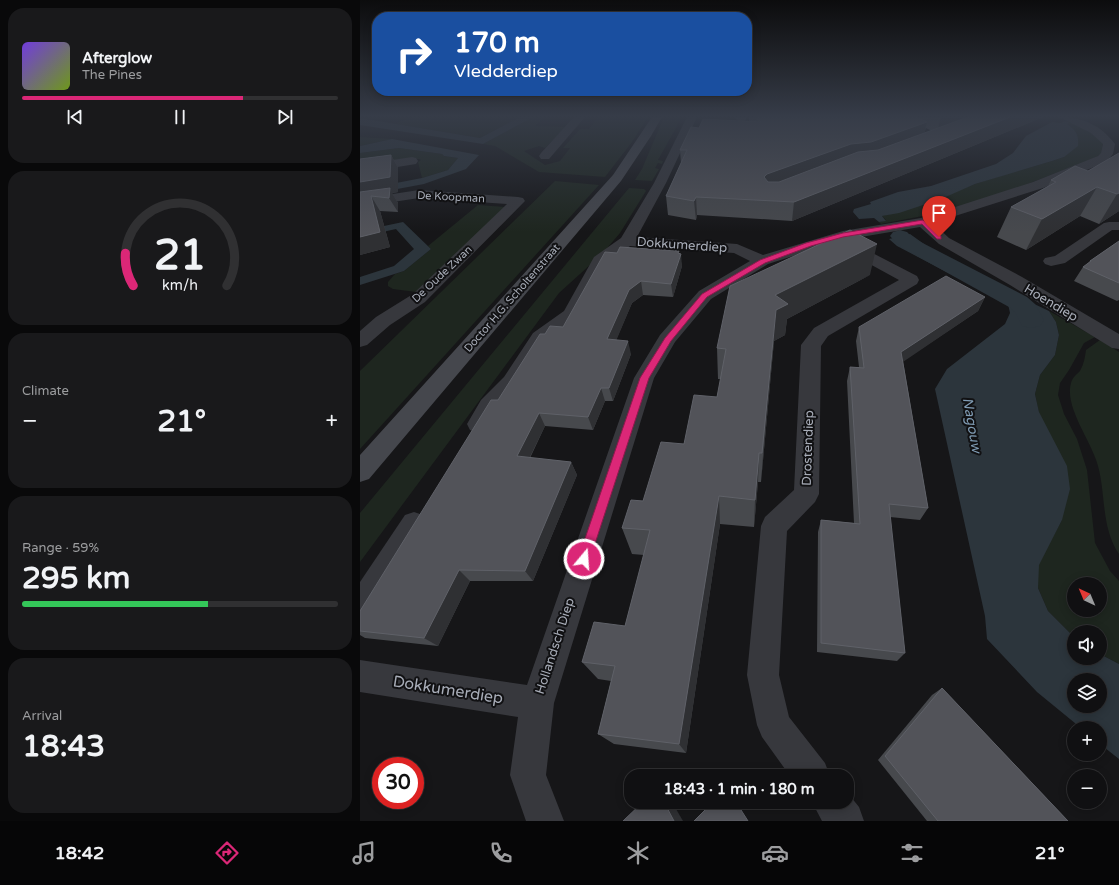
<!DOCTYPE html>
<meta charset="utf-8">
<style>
:root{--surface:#101012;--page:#19191b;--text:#f1f3f6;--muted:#9c9d9f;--line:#303032;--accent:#db2777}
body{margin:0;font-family:"Varela Round",sans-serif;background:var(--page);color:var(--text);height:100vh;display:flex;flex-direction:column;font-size:15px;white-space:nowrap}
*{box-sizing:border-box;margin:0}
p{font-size:13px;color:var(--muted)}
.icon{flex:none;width:22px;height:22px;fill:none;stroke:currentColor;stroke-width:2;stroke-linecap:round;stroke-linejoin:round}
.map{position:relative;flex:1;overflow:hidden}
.panel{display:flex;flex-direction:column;gap:8px;padding:8px;background:#09090a;width:360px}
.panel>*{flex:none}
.hud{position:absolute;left:12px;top:12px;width:380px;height:84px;border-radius:16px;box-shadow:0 2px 10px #0003,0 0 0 1px var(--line);background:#1a4fa0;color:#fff;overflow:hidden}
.needle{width:26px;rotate:316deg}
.controls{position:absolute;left:707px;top:577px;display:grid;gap:8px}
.controls a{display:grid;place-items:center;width:40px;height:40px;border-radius:50%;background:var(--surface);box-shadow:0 2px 10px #0003,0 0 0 1px var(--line);font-size:20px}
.speed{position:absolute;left:12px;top:757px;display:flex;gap:8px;font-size:20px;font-weight:700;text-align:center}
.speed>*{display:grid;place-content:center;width:52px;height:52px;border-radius:50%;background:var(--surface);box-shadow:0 2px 10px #0003,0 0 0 1px var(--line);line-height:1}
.speed .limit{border:6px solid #d22;background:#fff;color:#111}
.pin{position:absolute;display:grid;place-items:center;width:34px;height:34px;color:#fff;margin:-41px -17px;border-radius:50% 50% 50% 0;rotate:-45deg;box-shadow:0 0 4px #0007}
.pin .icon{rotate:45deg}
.me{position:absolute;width:44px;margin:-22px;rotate:18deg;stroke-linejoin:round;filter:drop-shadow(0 0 3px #0008)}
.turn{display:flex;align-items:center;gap:14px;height:84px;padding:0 16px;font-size:18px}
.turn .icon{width:52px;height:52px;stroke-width:2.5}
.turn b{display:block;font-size:28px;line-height:34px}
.big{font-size:30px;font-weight:800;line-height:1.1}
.panel .card{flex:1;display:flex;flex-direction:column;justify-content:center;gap:6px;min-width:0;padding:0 14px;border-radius:16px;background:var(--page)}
.panel .dial{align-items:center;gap:0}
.dial svg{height:104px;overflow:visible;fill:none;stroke:var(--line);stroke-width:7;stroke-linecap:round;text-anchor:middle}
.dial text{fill:var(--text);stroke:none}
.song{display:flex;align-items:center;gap:12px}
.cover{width:48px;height:48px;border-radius:6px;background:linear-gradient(135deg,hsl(260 70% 55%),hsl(80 70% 35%))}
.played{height:4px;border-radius:2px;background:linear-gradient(90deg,var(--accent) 70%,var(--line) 70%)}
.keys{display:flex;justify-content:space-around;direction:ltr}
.heat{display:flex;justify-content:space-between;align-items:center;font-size:22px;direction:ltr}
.charge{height:6px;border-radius:3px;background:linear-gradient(90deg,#34c759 59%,var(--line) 0)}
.trip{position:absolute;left:264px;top:769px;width:230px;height:40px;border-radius:16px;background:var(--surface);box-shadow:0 2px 10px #0003,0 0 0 1px var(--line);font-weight:800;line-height:40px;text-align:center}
.tab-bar{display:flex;height:64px;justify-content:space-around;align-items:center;background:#060607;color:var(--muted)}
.tab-bar .icon{width:28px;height:28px}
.tab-bar .selected{color:var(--accent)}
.tab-bar b{font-size:18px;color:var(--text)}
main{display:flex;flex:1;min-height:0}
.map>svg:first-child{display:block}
</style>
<main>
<section class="panel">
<div class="card">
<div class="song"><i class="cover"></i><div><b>Afterglow</b><p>The Pines</p></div></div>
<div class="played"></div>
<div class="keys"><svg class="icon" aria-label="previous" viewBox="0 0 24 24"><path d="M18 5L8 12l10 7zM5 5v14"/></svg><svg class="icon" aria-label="pause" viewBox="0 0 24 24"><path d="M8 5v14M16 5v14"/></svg><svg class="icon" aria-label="next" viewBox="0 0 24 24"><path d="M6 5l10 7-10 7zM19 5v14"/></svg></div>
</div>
<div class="card dial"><svg viewBox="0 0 100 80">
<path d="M14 69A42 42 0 1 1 86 69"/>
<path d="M14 69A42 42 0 0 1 8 44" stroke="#db2777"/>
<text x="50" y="56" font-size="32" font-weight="700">21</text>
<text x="50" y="72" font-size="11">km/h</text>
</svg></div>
<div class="card"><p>Climate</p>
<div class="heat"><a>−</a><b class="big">21°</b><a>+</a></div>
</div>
<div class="card"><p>Range · 59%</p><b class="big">295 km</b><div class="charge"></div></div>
<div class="card"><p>Arrival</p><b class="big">18:43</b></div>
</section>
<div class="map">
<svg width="759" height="821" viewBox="0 0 759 821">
<rect width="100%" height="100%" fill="#161618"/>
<g fill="#1e261f" fill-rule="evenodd">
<polygon points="52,117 160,117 120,138 35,124"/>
<polygon points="173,117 184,117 175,126 206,127 185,148 179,146 164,151 185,165 200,161 210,148 203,148 220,129 229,129 238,117 288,117 272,142 245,177 179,172 135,146 123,144"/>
<polygon points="304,117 322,117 298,160 303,161 302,164 298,163 295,168 299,169 292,181 275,180 282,169"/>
<path d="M712,122L727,129L743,142L741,154L732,159L637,196L578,213L521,224L519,222L526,220L522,216C554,209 584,196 615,184C644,174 675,167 704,157L708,125L706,124Z"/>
<polygon points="0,137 32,139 0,146"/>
<polygon points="39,148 82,154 84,156 98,158 88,170 62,178 58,162 61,160 59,159 0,168 0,153"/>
<polygon points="195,181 239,185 0,449 0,371"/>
<polygon points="269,188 284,189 286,191 260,233 242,254 199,293 0,562 0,513"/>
<polygon points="118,205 146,207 56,292 33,289 28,286 28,282 35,274 44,271 71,249 68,246"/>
<path d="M689,311L735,337L724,343L709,370L700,383L698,395L704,414L717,439L727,470L735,543L750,571L759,581V664L740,654V632H714V637L688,611L678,588V565L702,520L675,394L680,375L695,355L699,335L696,322ZM714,584H740V610H714Z"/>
<path d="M740,340L759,352V554C741,528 746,495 738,466C732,442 704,407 711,383C712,378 717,374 720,371C724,364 725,357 726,350Z"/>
</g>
<g fill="#2c353c" fill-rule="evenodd">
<polygon points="160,117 173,117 123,144 0,125 0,118 120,138"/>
<path d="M705,121L710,123L707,124C716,130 719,135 718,146L704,157L692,161L615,184L581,199L539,213L522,216L526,221L519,222L514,218L499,219L493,212L494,209L511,204L510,202L538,192L571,186L636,164L653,153L666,136L692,122L701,123Z"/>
<polygon points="32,139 119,155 106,169 64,184 0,196 0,190 62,178 88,170 98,158 84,156 82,154 39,148 0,153 0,146"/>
<polygon points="43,222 71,249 44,271 0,285 0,277 34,266 54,249 36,229 0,237 0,231"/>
<polygon points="550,234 571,249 632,280 617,288 537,246 529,239"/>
<path d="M650,290L668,301L689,311L696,322L699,335L695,355L680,375L675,394L679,412L707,466L710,489L702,520L679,565L678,588L688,611L714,637V658H740V654L759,664V759L740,744V728H721L677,692L627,639L625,616L575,389L587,369L645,324L650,313L648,304L635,295ZM714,680H740V706H714Z"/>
</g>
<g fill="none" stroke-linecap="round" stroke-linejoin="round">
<polygon fill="#2c353c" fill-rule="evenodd" points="540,230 547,232 553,238 667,297 675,304 684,320 680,326 671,328 662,326 655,312 649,307 539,246 530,236 533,232"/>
<g fill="#37383d" fill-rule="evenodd">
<polygon points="214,117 225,117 189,159 181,159 179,156 181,153"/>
<path d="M327,117H337L306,183L277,237L377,244L403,255L483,231L561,218L673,182L738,156L741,153L743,144L731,133L699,117C722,117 741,125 755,144L753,154L746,162L683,188L573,223L589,238L662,277L759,334V349L752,348L650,285L579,244L560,227L489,239L493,240L497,245L557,276L559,280L557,284L468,336L461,346L459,494L455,502L427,531L419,675L429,717L465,763L470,776H430L402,737L397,725L387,675L401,526L405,517L434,490L441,345L454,328L539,280L486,251L480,243L483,240L408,264L351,299L315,342L294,378L194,703L186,775L204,821H166L150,775L158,717L0,692V660L167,685L274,378L300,335L339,291L390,261L374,253L270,246L247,263L217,318L187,341L158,387L137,412L126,430L118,433L110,430L107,424L121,400L144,377L173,333L204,311L234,257L261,238L294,183Z"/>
<polygon points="52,157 56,158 58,161 56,164 0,173 0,165"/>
<polygon points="59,190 158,197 163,198 165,201 65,302 30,325 7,345 0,347 0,331 16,317 53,294 147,204 59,198 0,207 0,199"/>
<polygon points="749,222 759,222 759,230 752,230 705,263 691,266 685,264 683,261 685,258 695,256 744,223"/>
<polygon points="54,512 63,515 67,524 63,533 11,620 0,624 0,582 45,515"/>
<polygon points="487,792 499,807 504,821 462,821 452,802 487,802"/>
</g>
<polygon fill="#45474d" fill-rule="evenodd" points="292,117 302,117 291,136 261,181 9,479 0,482 0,455 253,175"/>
</g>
<g fill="#47494d" fill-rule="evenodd">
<path d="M374,117H387L385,121H389V117H683L432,221L337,215L336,220L308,215L306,196L321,163L320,150L339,128L378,121ZM566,128L572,131L564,133Z"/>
<polygon points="759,153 759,211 739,224 720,216 666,250 637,237 651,207 688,186 691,180 728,171"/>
<polygon points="31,155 38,168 38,192 32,193 38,203 38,212 20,211 30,247 0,255 0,159"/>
<polygon points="759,241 759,300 757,301 714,281 723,267 728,264 730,261"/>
<polygon points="257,253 319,253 322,266 313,297 283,295 272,303 256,340 271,354 253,401 245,401 233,430 185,426 170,458 211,462 217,475 173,581 110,581 78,646 5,638 0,635 0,611 138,400 185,334 203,327"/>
<polygon points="510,275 427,319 425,335 414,341 401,482 398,482 394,527 360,524 326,753 254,744 238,734 251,681 238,679 222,662 265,626 284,555 272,554 262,528 283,501 357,397 361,379 358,379 357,348"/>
<polygon points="625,297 618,311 543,361 568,508 560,520 530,517 545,653 537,661 457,652 458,532 461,520 494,523 487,381 490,367 499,367 496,341 499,327"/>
<polygon points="582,688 708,821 567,821 518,760 572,695"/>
</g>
<g fill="#2f3033">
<polygon points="581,117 617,117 577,132"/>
<polygon points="650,117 683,117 432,221 434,202"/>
<polygon points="567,122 563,138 406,192 404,177 407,174 491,144"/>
<polygon points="31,155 38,168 38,192 32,193 38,203 38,212 29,198 30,193 0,197 0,182"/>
<polygon points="737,187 720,216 666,250 682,219"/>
<polygon points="759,193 759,211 739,224 757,194"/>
<polygon points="11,196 20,211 30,247 0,255 0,237"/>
<polygon points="336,197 337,215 336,220 334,201"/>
<polygon points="517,244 510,275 427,319 425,335 414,341 401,482 415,295"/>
<polygon points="319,251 319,258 321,254 322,266 313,297 311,284"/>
<polygon points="281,281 283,295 272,303 251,353 247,339 269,290"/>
<polygon points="625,297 618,311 537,366 541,352"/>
<polygon points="268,341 271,354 253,401 249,388"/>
<polygon points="241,388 245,401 233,430 228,417"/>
<polygon points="179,413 185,426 164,469 157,456"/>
<polygon points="399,453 398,482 394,527 395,500"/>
<polygon points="211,462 217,475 173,581 165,571"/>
<polygon points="359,496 360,524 326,753 319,744"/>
<polygon points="99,570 110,581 78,646 64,638"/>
<polygon points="304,802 312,802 323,821 314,821"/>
</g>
<g fill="#525359" stroke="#5f6168">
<polygon points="395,117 556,117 567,122 511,142 491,144 407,174 404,177 408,182 419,182 498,152 518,150 608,117 650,117 434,202 336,197 334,201 306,196 327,150 320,150 331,127 339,128 343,119 401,122"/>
<polygon points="759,153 759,193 757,194 737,187 682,219 651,207 696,182 691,180 715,166 728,171"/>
<polygon points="31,155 30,177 0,182 0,159"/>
<polygon points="30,188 29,198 11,196 20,232 0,237 0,192"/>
<polygon points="490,230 517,244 415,295 428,304 416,310 402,453 399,453 395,500 359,496 319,744 238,734 255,666 222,662 234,622 265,626 290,530 262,528 271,500 283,501 301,442 324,444 334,395 357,397 366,349 357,348 370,286"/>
<polygon points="759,241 759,283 723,267 731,261 730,261"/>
<polygon points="260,247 319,251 318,253 321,254 311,284 281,281 269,290 247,339 268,341 249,388 241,388 228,417 179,413 157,456 211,462 165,571 99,570 64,638 0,631 0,611 131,400 138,400 180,334 185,334 190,326 203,327 245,252 257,253"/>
<polygon points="586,276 625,297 541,352 568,508 529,504 545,653 461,643 461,520 500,524 490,367 504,368 499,327"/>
<polygon points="582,688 708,821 578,821 525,756"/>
<polygon points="283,802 304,802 314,821 263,821"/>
<polygon points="353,802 376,802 388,821 334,821"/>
</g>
<linearGradient id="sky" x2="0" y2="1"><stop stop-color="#0c0c0d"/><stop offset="0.5" stop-color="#363c48"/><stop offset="1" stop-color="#363c48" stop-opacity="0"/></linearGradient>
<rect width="759" height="232" fill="url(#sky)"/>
<polygon fill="#db2777" stroke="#8e194d" points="563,220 581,236 581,239 577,239 562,224 483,237 451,246 405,263 347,297 311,341 289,378 230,559 228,563 224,564 220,563 218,559 280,378 305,338 342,294 400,260 446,243 483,233"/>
<g text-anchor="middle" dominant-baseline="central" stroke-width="4" stroke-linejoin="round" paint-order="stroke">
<g font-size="11" fill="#a8adb8" stroke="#111113">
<text transform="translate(91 197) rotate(3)">De Koopman</text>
<text transform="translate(82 274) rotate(-43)">De Oude Zwan</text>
<text transform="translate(152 298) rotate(-49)">Doctor H.G. Scholtenstraat</text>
</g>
<g font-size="13" fill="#a8adb8" stroke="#111113">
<text transform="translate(322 245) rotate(4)">Dokkumerdiep</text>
<text transform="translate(691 303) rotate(31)">Hoendiep</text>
<text transform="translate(448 448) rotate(-88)">Drostendiep</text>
<text transform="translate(195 646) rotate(-72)">Hollandsch Diep</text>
</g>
<g font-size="14" font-style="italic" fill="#7f9bb3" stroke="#111113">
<text transform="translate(612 425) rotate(80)">Nagouw</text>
</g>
<g font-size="16" fill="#a8adb8" stroke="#111113">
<text transform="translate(88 690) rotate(9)">Dokkumerdiep</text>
</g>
</g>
</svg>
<div class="controls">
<a><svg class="needle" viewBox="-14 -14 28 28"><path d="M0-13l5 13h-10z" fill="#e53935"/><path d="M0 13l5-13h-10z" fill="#9c9d9f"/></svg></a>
<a><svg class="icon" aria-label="sound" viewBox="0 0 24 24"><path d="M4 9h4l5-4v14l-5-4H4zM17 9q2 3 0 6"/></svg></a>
<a><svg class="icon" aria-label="layers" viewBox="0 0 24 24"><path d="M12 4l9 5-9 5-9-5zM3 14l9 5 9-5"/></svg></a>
<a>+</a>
<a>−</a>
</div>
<div class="speed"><div class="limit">30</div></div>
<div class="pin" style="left:579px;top:237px;background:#d93025"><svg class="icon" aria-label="arrive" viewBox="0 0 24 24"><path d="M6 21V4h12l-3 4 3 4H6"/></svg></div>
<svg class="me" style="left:224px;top:559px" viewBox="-20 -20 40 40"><circle r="17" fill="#db2777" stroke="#fff" stroke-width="3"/><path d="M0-11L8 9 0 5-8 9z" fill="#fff"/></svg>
<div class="trip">18:43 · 1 min · 180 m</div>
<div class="hud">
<div class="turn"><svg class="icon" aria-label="right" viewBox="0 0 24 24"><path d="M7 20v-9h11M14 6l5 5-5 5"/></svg><div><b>170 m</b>Vledderdiep</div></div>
</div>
</div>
</main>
<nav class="tab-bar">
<b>18:42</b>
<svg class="icon selected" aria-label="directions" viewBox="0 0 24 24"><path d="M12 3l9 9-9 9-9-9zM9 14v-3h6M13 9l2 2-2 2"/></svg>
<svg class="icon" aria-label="music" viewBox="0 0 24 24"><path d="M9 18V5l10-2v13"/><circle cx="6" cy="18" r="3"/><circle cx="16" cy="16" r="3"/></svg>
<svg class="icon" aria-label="phone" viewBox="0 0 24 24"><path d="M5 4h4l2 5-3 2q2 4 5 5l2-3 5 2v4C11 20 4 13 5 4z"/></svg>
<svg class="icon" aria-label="climate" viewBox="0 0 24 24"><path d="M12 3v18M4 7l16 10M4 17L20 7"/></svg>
<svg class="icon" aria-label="car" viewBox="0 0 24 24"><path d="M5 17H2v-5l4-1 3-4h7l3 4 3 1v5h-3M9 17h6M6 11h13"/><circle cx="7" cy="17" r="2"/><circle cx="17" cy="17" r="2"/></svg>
<svg class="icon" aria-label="filters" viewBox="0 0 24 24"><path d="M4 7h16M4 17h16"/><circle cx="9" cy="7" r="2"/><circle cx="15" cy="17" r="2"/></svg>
<b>21°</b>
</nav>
